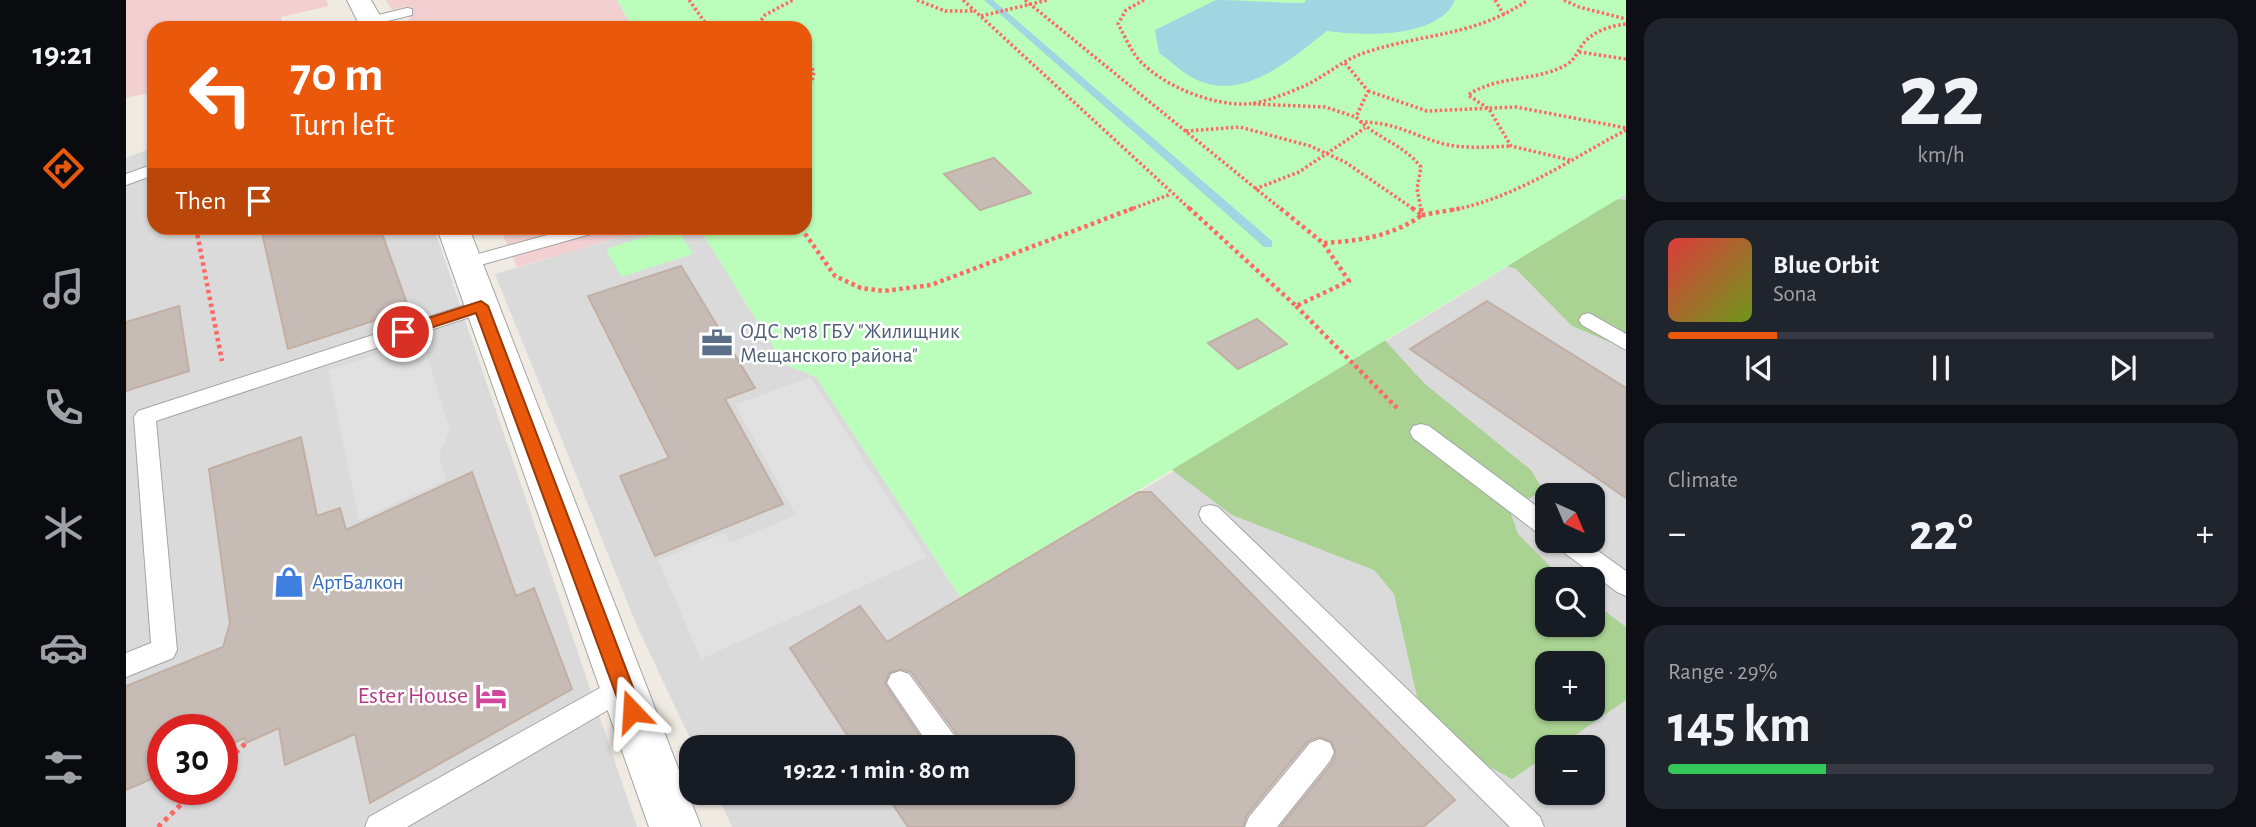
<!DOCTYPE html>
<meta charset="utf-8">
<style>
:root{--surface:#171b24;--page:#20242c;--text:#f1f3f6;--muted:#9ea1a6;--line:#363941;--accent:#ea580c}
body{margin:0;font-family:"Alegreya Sans",sans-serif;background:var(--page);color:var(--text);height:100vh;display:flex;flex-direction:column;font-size:26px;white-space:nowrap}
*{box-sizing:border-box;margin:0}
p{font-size:23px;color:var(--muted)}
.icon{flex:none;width:38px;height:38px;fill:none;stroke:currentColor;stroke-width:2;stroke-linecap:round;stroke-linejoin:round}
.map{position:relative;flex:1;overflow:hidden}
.details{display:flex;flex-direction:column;gap:18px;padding:18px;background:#0d0f14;width:630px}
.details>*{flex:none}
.top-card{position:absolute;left:21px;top:21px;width:665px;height:214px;border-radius:21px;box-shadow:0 2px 5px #0004;background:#ea580c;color:#fff;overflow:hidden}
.needle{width:46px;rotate:136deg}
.fabs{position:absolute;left:1409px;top:483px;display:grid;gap:14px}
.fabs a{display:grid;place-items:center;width:70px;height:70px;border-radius:14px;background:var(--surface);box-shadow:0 2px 5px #0004;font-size:35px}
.speed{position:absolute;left:21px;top:714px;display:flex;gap:14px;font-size:35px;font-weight:700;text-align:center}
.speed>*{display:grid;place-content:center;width:91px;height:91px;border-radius:50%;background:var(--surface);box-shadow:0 2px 5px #0004;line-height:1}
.speed .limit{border:10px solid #d22;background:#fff;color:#111}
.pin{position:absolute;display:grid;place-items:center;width:60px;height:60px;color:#fff;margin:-30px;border:4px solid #fff;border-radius:50%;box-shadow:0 2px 7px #0007}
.me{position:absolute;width:77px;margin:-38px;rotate:340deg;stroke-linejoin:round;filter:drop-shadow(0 0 5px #0008)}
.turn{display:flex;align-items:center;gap:24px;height:147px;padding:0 28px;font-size:32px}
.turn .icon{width:91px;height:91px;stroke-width:2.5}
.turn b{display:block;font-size:49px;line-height:60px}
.then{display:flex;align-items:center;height:66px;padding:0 28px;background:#0003;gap:14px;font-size:26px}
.big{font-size:52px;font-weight:700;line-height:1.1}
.details .widget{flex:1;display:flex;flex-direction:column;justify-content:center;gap:10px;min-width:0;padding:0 24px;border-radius:21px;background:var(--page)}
.details .dial{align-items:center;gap:0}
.dial b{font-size:91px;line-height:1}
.song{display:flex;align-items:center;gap:21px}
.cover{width:84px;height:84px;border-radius:10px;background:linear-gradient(135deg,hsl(0 70% 55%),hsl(80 70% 35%))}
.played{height:7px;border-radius:4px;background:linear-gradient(90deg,var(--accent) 20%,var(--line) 20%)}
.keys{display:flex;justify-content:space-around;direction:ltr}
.heat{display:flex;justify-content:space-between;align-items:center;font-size:38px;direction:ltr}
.charge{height:10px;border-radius:5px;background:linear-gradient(90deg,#34c759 29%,var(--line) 0)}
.trip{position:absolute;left:553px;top:735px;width:396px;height:70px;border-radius:21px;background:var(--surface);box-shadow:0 2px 5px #0004;font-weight:700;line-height:70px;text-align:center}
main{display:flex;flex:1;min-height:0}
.menu{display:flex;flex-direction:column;width:126px;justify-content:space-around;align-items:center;background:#090b0e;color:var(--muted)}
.menu .icon{width:49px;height:49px}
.menu .selected{color:var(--accent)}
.menu b{font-size:32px;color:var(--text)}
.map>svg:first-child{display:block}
</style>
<main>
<nav class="menu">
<b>19:21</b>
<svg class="icon selected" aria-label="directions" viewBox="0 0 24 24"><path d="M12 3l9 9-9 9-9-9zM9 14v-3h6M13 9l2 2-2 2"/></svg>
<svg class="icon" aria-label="music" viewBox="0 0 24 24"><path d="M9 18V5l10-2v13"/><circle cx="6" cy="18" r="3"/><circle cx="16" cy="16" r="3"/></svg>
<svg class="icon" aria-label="phone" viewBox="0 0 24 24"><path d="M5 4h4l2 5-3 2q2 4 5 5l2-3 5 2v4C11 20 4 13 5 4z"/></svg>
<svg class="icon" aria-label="climate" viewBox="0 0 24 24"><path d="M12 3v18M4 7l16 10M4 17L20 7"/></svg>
<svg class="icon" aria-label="car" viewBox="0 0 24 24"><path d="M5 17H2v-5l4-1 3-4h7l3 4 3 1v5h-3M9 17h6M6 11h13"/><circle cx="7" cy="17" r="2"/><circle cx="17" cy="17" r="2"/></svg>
<svg class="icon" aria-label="filters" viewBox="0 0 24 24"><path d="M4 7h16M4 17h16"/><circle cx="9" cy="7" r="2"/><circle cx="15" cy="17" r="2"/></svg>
</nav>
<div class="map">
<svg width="1500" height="827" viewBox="0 0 1500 827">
<rect width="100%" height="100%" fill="#efeae2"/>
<g fill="#dbdada" fill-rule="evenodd">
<path d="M28,147V228H308L511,827H0V158ZM37,730H96V789H37Z"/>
<path d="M1500,194V827H606L590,793H936V747H568L511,626L369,274L525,228H573L658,364L690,377L835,598L1020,488ZM1421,495H1466V541H1421ZM1421,579H1466V625H1421ZM1421,663H1466V709H1421ZM1421,747H1466V793H1421Z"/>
</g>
<g fill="#f2cfd1">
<polygon points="0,0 200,0 203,6 155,17 158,28 28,28 28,92 0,98"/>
<polygon points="260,0 491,0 507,28 280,28 277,25 284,18 278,7 266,10"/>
<polygon points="374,228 525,228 391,267"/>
</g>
<path fill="#aad293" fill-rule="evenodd" d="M922,0H1055C1032,3 1013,13 997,29L1071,93L1087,98L1126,103L1195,59L1196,76L1212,102L1204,112L1165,125L1167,135L1252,175L1286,209L1389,217L1468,196L1500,200V349L1446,326L1390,269L1347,254L1331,259L1320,281L1262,308L1254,335L1299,384L1405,470L1417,490L1384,511L1392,534L1437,579H1421V625H1466L1467,602L1500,627V700L1432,747H1421V755L1386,779L1347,758L1292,701L1268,594L1248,570L1106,515L1025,454L1193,364L1213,289L1203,261L1161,241L1118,192L1049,147L1001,100L953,71L908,34L912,22L934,11L929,3ZM1421,663H1466V709H1421Z"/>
<g fill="#bbfebb">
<polygon points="491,0 1500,0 1500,194 835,598 690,377 658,364 573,228 679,228 679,28 507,28"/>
<polygon points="546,228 551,228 567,254 495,277 480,249"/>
</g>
<g fill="#e1e1e1">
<polygon points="296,340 324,430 313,455 320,480 233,520 202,370"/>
<polygon points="684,377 801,557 575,659 532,560 598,533 604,543 670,515 609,405"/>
</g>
<path fill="#9fd6e1" d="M1090,0C1120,0 1149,3 1178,3L1180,0H1329C1313,39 1236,36 1201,31C1165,59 1117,103 1069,79C1056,73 1045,61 1033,53L1029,30Z"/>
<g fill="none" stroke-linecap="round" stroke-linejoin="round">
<polygon fill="#9fd6e1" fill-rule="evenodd" points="858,0 867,0 1146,241 1146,247 1138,247"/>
</g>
<g fill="#c7bbb5" stroke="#c2afa3" stroke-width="2">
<polygon points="868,158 905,193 854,210 818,174"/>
<polygon points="135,228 254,228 283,309 162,349"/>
<polygon points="555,266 629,388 599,399 657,504 529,556 494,476 543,458 462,296"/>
<polygon points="1361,301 1500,388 1500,498 1284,349"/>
<polygon points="53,306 63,371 0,391 0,322"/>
<polygon points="1131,319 1161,344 1112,369 1082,343"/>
<polygon points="175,437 191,516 214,508 220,530 346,472 390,596 408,588 446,689 244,803 229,734 159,765 153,728 120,743 119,738 96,748 96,730 37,730 37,774 0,790 0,686 97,647 104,623 83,469"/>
<polygon points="1013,492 1025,492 1329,800 1297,827 1154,827 1206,763 1210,753 1205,741 1193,737 1182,741 1121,815 1117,827 782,827 759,793 936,793 936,747 835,747 832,736 785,672 775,669 763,673 759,684 801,747 729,747 664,648 734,606 761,642"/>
</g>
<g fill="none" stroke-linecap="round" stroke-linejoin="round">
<defs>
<g id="service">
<polygon points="281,8 286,9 286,15 245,25 238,21 240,18"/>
<polygon points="28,164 28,175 0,185 0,174"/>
<polygon points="447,228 475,228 472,232 340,269 331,263 334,259"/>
<polygon points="355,300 362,301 365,306 362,311 30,421 51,650 47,658 0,677 0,653 25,643 8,417 12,411"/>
<polygon points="1463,313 1500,334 1500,350 1456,325 1453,320 1456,315"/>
<polygon points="1295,424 1303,426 1421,514 1421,537 1413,534 1287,438 1284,432 1287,426"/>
<polygon points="1084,505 1092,507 1414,817 1418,827 1384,827 1076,521 1073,514 1076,507"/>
<polygon points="1428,541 1458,541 1500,571 1500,596 1491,592 1432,548"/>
<polygon points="774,671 783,674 830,738 833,747 804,747 761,683 765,674"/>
<polygon points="497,675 506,678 510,687 506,696 281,827 239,827 243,817"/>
<polygon points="1194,739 1204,743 1208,752 1204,761 1151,827 1119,827 1123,817 1184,743"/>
</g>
<g id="minor">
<polygon points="221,0 245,0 261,28 235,28"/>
<polygon points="311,228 343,228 575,827 523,827"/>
</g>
</defs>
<use href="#service" stroke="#a4a4a4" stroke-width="2"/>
<use href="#minor" stroke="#a4a4a4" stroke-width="2"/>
<g stroke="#ff6863" stroke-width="3.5" stroke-dasharray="2.5 2.5" stroke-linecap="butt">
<polyline points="563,0 583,28"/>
<polyline points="791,0 819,11 847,11"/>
<polyline points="837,0 1065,210"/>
<polyline points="899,0 1156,210"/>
<path d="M1018,0L1000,10L992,24C999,36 1004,50 1014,61C1038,86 1084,105 1120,104C1138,103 1159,94 1176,87C1199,77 1217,59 1241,52C1299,33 1350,36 1402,0"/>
<polyline points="1369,0 1378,15"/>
<polyline points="1438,0 1453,7 1500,19"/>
<polyline points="855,16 922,0"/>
<polyline points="629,28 639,15 667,0"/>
<polyline points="1453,52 1500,59"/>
<polyline points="679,55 688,72 686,81 679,90"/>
<path d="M1219,63L1242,91L1230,117C1249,138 1276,143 1295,167L1291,189L1295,210"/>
<polyline points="1242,91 1301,111 1390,107 1500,128"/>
<polyline points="1127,104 1199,107 1230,117"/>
<path d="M1234,122C1269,122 1286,135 1318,144C1340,149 1362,147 1384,146"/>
<polyline points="1060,131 1114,127 1184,146 1219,162 1289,210"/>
<path d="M1444,160L1385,146L1363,109L1342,95C1372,75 1409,82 1440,65C1449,60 1451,52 1457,44C1467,31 1484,26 1500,24"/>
<polyline points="1129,189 1173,172 1239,128"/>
<polyline points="1003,210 1045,194"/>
<path d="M1326,210C1388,199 1445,159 1500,130"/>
</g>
<g stroke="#ff6863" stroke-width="4.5" stroke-dasharray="3.5 3.5" stroke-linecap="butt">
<polyline points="1063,208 1170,306 1223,281 1197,243 1154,208"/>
<polyline points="1295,208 1296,215 1337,208"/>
<polyline points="70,228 96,361"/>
<polyline points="675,228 709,276 735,288 758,291 805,285 1008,208"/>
<path d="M1198,243C1233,241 1267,236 1296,215L1286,208"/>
<polyline points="1170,306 1273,410"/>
</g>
<g stroke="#ff6863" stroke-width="5" stroke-dasharray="4.5 4.5" stroke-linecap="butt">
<polyline points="96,765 120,743"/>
<polyline points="32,827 71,789"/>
</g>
<use href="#service" fill="#fff" fill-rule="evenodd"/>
<use href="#minor" fill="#fff" fill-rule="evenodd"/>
</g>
<polygon fill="#ea580c" stroke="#983908" stroke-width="2" points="355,301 362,306 516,711 513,717 506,720 498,717 496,711 350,313 277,337 269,332 271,328"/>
<defs>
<symbol id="office-bare" viewBox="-9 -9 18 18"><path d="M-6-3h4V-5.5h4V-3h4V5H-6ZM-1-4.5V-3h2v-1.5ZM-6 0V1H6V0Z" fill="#5c6f8a" stroke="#fff" stroke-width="2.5" paint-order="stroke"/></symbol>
<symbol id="shop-bare" viewBox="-9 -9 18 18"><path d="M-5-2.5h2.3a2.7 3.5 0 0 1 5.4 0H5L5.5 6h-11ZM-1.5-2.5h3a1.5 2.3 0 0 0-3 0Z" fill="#3f7fe0" stroke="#fff" stroke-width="2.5" paint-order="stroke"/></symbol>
<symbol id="hotel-bare" viewBox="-9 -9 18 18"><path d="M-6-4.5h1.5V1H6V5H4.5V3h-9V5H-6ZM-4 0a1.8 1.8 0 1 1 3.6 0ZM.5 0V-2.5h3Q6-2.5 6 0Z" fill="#d1479c" stroke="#fff" stroke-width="2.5" paint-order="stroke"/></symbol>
</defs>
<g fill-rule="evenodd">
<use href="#office-bare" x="569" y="321" width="44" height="44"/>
<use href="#shop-bare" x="141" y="560" width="44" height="44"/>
<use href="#hotel-bare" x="343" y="674" width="44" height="44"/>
</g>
<g text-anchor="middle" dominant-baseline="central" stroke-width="5" stroke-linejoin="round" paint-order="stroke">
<g font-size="21" fill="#4e5e75" stroke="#fff" text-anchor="start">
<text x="614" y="331">ОДС №18 ГБУ "Жилищник<tspan x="614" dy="24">Мещанского района"</tspan></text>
</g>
<g font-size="21" fill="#366cbe" stroke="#fff" text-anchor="start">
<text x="186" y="582">АртБалкон</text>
</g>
<g font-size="24" fill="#b23c85" stroke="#fff" text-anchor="end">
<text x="342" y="696">Ester House</text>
</g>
</g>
</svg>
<div class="fabs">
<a><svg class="needle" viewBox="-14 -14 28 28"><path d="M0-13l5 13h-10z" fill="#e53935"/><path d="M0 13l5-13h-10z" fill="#9ea1a6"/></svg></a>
<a><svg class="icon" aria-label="search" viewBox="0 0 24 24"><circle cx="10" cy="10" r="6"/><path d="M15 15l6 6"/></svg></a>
<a>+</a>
<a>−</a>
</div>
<div class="speed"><div class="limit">30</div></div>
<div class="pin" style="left:277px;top:332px;background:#d93025"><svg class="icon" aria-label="arrive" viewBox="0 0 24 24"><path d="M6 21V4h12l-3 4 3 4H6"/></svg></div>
<svg class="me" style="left:506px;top:711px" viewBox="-20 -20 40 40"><path d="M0-17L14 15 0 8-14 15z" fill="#ea580c" stroke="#fff" stroke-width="4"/></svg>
<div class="trip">19:22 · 1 min · 80 m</div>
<div class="top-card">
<div class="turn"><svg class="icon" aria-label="left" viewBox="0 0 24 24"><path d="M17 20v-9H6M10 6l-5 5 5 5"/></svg><div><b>70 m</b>Turn left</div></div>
<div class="then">Then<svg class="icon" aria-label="arrive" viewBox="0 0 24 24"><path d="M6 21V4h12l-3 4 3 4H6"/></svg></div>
</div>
</div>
<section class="details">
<div class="widget dial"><b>22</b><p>km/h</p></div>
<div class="widget">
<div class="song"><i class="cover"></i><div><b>Blue Orbit</b><p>Sona</p></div></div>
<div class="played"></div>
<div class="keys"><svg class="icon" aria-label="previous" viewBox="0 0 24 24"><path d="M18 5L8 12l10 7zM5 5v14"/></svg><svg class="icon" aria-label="pause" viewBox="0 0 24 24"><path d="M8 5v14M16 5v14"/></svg><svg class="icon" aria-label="next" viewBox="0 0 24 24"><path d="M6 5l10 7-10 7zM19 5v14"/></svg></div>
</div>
<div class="widget"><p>Climate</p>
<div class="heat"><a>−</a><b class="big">22°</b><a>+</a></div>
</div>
<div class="widget"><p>Range · 29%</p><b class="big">145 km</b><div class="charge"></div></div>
</section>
</main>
